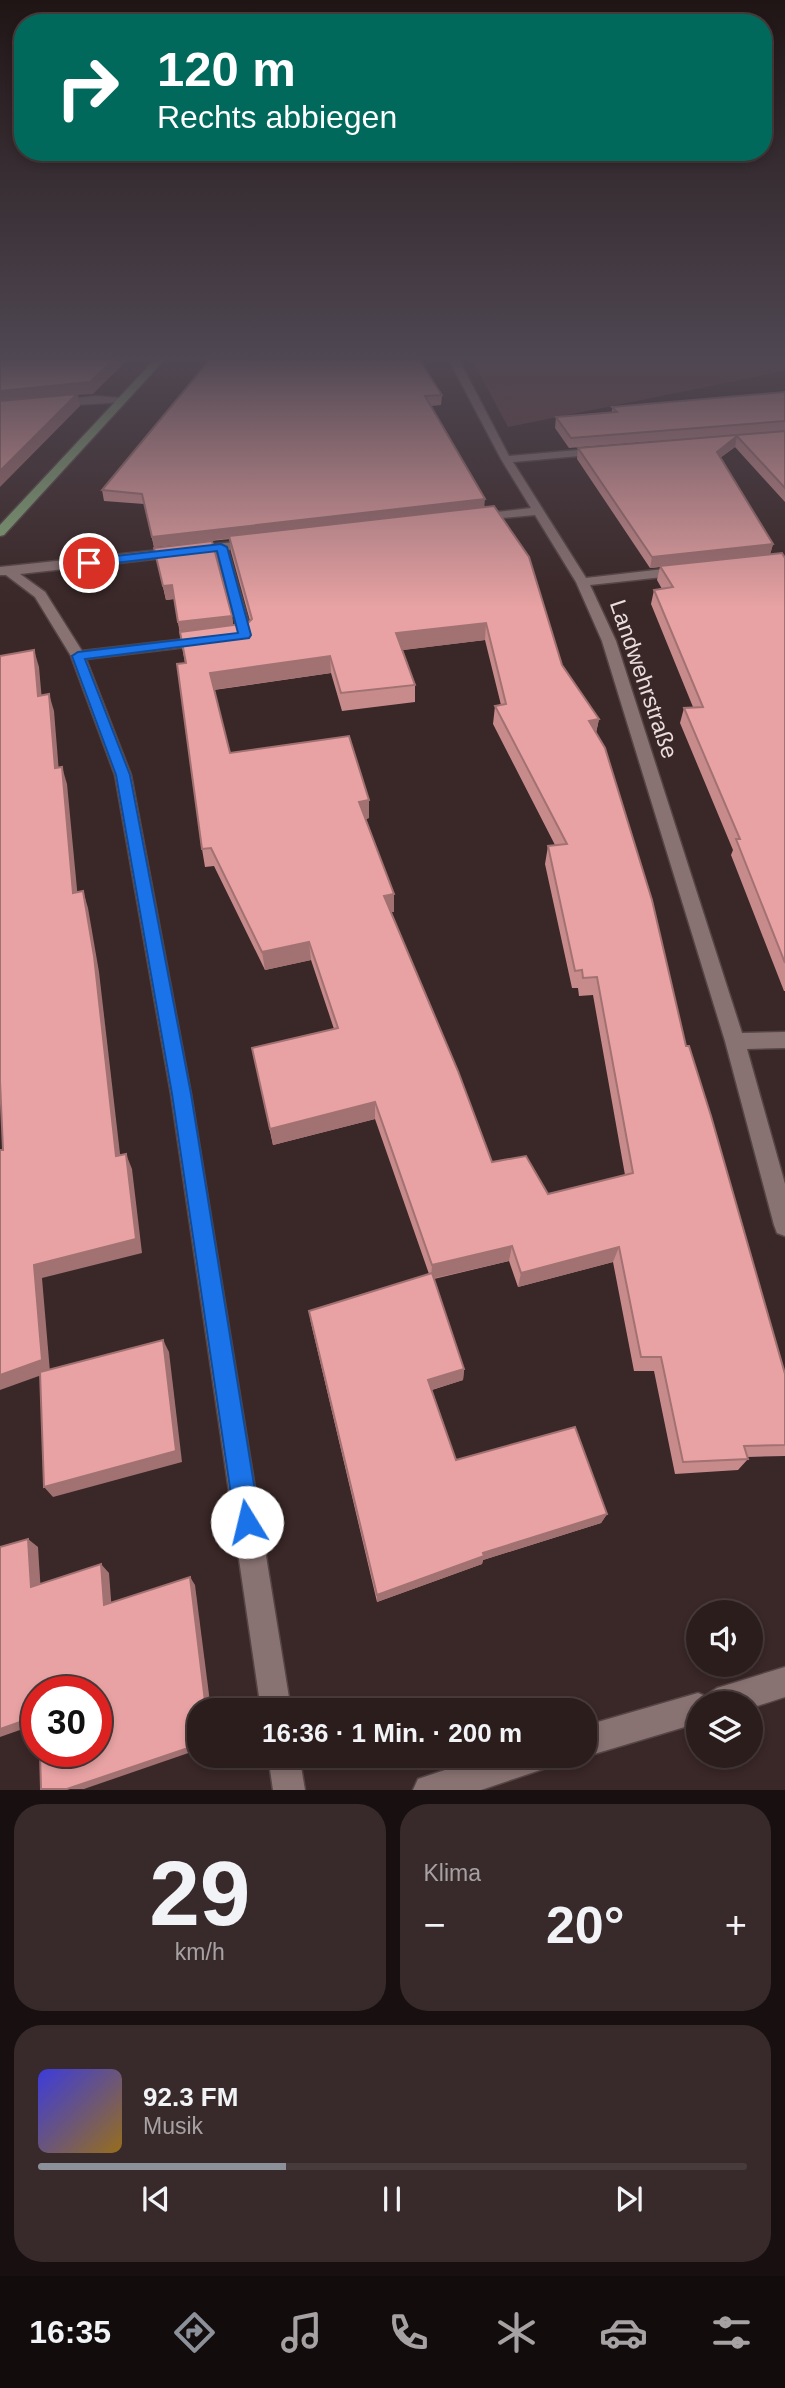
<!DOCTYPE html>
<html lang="de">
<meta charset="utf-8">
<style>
:root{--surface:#2c1d1d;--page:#382a2a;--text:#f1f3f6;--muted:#a6a2a4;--line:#483b3b;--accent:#8c9099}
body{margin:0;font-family:Helvetica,sans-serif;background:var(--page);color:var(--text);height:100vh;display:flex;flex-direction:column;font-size:26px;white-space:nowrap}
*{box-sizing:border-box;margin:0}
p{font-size:23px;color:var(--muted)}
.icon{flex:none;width:38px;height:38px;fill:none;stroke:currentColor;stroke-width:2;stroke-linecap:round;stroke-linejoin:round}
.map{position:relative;height:1790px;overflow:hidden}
.side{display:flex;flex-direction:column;gap:14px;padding:14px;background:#181010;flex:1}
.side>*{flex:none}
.top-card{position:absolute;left:14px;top:14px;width:758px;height:147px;border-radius:28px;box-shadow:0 4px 10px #0003,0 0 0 2px var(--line);background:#00695c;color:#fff;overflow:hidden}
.fabs{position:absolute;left:686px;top:1600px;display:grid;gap:14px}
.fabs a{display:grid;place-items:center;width:77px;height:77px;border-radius:50%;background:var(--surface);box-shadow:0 4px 10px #0003,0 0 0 2px var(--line);font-size:35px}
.speed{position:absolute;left:21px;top:1676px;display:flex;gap:14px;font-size:35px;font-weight:700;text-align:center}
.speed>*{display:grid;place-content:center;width:91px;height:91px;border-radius:50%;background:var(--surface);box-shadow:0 4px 10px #0003,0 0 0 2px var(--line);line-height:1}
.speed .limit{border:10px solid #d22;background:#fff;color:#111}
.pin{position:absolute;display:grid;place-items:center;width:60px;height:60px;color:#fff;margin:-30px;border:4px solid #fff;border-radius:50%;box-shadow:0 2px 7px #0007}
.me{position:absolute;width:77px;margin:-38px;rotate:351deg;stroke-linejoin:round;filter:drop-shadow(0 0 5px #0008)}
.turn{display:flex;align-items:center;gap:24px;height:147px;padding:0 28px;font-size:32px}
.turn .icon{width:91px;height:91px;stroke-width:2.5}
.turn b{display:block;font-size:49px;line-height:60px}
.big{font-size:52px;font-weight:700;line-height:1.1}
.side .tile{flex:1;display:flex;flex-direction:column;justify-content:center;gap:10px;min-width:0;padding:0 24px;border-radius:28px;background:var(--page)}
.side .dial{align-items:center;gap:0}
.dial b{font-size:91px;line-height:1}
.song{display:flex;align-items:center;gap:21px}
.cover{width:84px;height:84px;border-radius:10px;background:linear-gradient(135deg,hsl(240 70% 55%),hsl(40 70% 35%))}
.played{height:7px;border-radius:4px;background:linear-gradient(90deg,var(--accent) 35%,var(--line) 35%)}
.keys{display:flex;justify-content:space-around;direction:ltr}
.heat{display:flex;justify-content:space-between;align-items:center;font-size:38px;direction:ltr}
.side .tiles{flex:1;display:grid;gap:14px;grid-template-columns:1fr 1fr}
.tile:last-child{grid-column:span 2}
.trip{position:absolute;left:187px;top:1698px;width:410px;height:70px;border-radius:28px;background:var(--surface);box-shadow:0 4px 10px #0003,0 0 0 2px var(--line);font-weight:700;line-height:70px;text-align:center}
.tabs{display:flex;height:112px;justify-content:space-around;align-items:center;background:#120c0c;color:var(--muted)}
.tabs .icon{width:49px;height:49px}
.tabs .on{color:var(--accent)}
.tabs b{font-size:32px;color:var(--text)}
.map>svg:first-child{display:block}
</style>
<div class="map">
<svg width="785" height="1790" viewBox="0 0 785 1790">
<rect width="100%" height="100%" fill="#3a2727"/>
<polygon fill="#663e3f" points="471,358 785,358 785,371 508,427"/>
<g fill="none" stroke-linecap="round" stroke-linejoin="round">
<defs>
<g id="minor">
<polygon points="448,358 458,358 509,456 601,448 606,451 601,454 513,462 586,578 681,567 687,571 681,575 590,585 616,641 742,1033 785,1032 785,1048 747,1049 785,1184 785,1236 777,1233 774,1225 725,1041 602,641 576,582 535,515 479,520 473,517 479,514 531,508 501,459"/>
<path d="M96,396L122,398L127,401C123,403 68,405 56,406L51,403L56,400Z"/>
<polygon points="253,540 259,544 257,547 228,550 252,635 234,641 227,637 238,632 216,552 20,574 45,592 82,651 203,637 210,641 203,645 86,659 131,775 191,1094 291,1710 261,1710 171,1094 115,775 71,656 35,597 6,575 0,575 0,567"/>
<polygon points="785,1667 785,1697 751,1708 751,1703 698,1703 698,1723 584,1757 579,1755 584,1755 584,1726 698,1693 705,1696 717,1688"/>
<polygon points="268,1755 299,1755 305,1790 273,1790"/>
<polygon points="490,1755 556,1755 552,1766 481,1790 413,1790 418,1779"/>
</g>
<polygon id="major" points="156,358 166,358 4,535 0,536 0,525"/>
</defs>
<use href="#minor" stroke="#554545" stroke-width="3"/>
<use href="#major" stroke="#554545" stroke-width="3"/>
<use href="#minor" fill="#897272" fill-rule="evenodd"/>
<use href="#major" fill="#84a776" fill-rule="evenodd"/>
</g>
<g fill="#c88b8c" fill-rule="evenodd">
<path d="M211,358L442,395L441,405L431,406L485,507L562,665L599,719L596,733L686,1046L785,1374V1456L747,1457L748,1459L738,1470L675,1474L654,1371H634L613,1262L518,1287L509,1261L434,1279L464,1369L463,1380L432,1390L456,1460L607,1514L601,1523L483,1560L482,1564L377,1602L311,1323L309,1311L429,1274L375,1119L273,1145L252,1048L334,1029L311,960L265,970L214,866L205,867L202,849L185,663L174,599L166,600L154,548L232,616L233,625L248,623L250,621L231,552L230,539L154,547L144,504L104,501L102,490ZM485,640L501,705L495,706L493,724L555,845L548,846L545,864L572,988H578L579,996L593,995L625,1175L548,1194L492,1162L391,912H394V894L366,819L369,818V800L230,753L214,690L331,673L342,711L415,702V685L402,650Z"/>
<polygon points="785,392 785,431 569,448 555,428 556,417 612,412 612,407"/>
<polygon points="785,431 785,502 735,447 720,458 773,544 770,554 785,558 785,991 784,991 731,855 733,850 680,723 684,708 693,707 651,604 654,590 662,589 657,580 660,567 650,568 577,459 578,448"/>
</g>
<g fill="#a27172">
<polygon points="115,358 129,358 93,394 78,395 80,406 0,487 0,391"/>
<polygon points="737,436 735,447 714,462 717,452"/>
<polygon points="485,499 484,509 154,547 152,537"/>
<polygon points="773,544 770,555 650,568 652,557"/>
<polygon points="172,585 174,599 166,600 163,586"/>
<polygon points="232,616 234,630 181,636 178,622"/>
<polygon points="486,623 485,640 396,651 396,633"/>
<polygon points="34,650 39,667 43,712 38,696"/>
<polygon points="330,656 331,673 212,690 210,673"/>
<polygon points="49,694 54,711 60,785 55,768"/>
<polygon points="599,719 595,737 589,721"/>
<polygon points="62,767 67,784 79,910 73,893"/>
<polygon points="369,800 369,818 360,820 359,802"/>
<polygon points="83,891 88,908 99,972 122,1171 116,1156"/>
<polygon points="394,894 394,912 384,913 384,896"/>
<polygon points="309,942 311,960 265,970 262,952"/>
<polygon points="375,1102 375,1119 273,1145 270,1129"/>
<polygon points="126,1154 132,1169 142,1253 42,1278 50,1372 0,1390 0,1375 34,1265"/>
<polygon points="512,1246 509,1261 431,1279 432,1265"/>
<polygon points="619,1247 613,1262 518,1287 521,1273"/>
<polygon points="163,1340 169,1352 182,1462 53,1497 44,1487"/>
<polygon points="464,1369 463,1380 428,1391 428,1380"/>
<polygon points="607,1514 601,1523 483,1560 482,1564 377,1602 377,1595 483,1553"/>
<polygon points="28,1539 38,1547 41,1594 31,1587"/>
<polygon points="101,1564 109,1573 112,1612 104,1605"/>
<polygon points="190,1577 195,1585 211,1710 206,1710"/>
<polygon points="37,1716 37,1724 0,1737 0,1729"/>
<polygon points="200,1744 200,1749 84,1789 67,1789"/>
</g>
<g fill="#e8a2a3" stroke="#a27172" stroke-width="2" fill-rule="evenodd">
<polygon points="0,358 115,358 90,382 0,391"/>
<polygon points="211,358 418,358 442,395 425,396 485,499 152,537 142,494 102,490"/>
<polygon points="785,392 785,421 571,438 556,417 617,412 612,407"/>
<polygon points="77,394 0,471 0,401"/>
<polygon points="785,431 785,488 737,436 717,452 773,544 652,557 578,448"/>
<path d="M494,506L529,557L562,665L599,719L589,721L605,748L652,900L686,1046H689L711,1116L785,1374V1445L744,1446L748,1459L683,1462L661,1357H641L619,1247L521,1273L512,1246L432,1265L375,1102L270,1129L252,1048L338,1028L309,942L262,952L211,848L202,849L177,664L186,663L180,632L248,623L252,619L229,536ZM486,623L506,704L495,706L567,844L548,846L575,971L582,970L583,978L597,977L633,1173L548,1194L526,1156L492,1162L458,1071L384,896L394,894L359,802L369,800L349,736L230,753L210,673L330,656L341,693L415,685L396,633Z"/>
<polygon points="212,541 232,616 178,622 172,585 163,586 154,548"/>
<polygon points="782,553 785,558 785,963 736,839 740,839 684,708 703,707 654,590 673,587 660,566"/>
<polygon points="34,650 38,696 49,694 55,768 62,767 73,893 83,891 94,956 116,1156 126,1154 136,1239 34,1265 42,1360 0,1375 0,1150 3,1150 0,1081 0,656"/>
<polygon points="432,1273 464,1369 428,1380 456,1460 575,1427 607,1514 483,1553 484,1556 377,1595 309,1311"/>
<polygon points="163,1340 176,1451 44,1487 40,1372"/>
<polygon points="28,1539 31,1587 101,1564 104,1605 190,1577 206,1710 200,1710 200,1744 67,1789 41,1789 40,1752 96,1752 96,1692 37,1692 37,1716 0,1729 0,1547"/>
</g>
<linearGradient id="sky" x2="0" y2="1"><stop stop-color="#201515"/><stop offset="0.59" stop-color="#4f4752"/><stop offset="1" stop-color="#4f4752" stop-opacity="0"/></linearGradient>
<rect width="785" height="608" fill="url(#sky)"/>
<polygon fill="#1a73e8" stroke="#114b97" stroke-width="2" points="221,544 227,547 251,635 249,638 85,659 130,775 191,1094 260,1522 256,1531 247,1535 239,1531 235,1522 172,1094 116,775 72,656 78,652 238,633 217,551 89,566 83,563 89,559"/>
<g text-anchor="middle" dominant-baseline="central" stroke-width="7" stroke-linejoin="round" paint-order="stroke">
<g font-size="23" fill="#eadddd" stroke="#3a2727">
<text transform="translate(644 679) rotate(71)">Landwehrstraße</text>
</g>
</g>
</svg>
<div class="fabs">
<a><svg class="icon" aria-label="sound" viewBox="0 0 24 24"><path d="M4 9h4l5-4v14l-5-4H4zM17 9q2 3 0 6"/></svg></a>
<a><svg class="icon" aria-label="layers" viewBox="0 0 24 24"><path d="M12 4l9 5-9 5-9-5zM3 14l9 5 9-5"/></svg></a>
</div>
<div class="speed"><div class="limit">30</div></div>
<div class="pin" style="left:89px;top:563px;background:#d93025"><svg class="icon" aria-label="arrive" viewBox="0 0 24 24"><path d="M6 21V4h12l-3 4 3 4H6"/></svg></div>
<svg class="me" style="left:247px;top:1522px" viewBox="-20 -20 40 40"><circle r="19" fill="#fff"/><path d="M0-13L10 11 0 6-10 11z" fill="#1a73e8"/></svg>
<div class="trip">16:36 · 1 Min. · 200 m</div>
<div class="top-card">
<div class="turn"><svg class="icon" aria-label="right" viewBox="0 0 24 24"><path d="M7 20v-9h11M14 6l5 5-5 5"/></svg><div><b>120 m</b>Rechts abbiegen</div></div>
</div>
</div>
<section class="side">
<div class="tiles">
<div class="tile dial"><b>29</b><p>km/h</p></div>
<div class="tile"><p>Klima</p>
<div class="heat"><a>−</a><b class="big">20°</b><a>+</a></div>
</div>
<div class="tile">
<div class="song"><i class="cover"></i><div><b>92.3 FM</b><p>Musik</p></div></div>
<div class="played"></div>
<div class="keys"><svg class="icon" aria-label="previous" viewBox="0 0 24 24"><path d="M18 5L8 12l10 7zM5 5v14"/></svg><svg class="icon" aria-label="pause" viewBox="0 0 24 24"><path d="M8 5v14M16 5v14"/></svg><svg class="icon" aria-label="next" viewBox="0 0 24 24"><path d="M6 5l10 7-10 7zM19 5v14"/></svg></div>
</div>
</div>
</section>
<nav class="tabs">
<b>16:35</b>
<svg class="icon on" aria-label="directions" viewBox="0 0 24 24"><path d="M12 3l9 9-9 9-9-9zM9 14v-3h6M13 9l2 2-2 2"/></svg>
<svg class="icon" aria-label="music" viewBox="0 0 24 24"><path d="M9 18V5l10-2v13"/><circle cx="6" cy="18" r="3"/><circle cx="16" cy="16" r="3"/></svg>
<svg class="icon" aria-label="phone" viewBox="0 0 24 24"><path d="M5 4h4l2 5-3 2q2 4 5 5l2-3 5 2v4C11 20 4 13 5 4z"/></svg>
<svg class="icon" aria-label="climate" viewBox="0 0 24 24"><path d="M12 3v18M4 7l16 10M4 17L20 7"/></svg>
<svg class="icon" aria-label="car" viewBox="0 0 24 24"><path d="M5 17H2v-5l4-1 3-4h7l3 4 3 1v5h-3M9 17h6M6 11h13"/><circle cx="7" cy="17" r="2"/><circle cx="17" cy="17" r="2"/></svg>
<svg class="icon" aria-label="filters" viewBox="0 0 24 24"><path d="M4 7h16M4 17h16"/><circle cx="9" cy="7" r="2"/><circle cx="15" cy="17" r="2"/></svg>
</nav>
